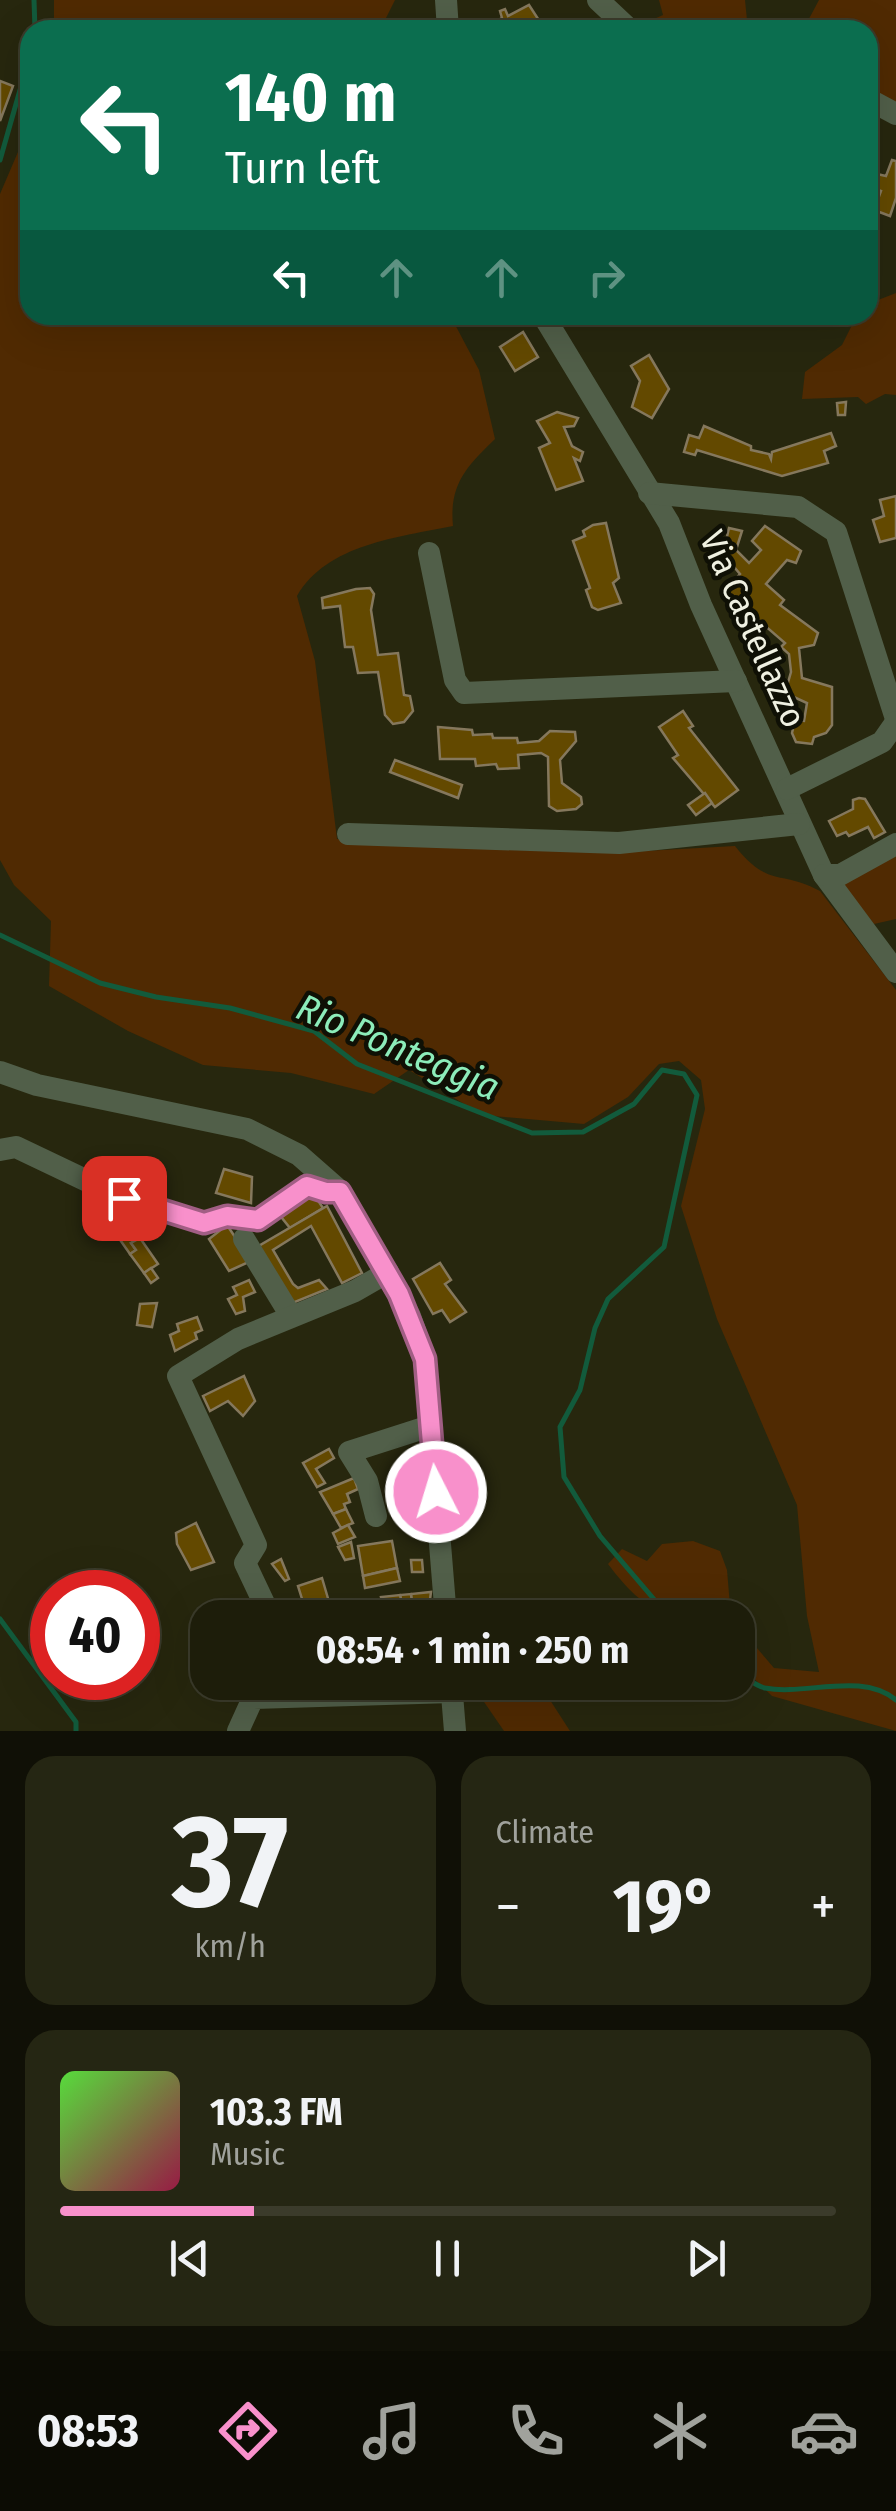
<!DOCTYPE html>
<meta charset="utf-8">
<style>
:root{--surface:#1d1d0a;--page:#252613;--text:#f1f3f6;--muted:#a0a29c;--line:#3b3b2b;--accent:#f890cb}
body{margin:0;font-family:"Fira Sans Condensed",sans-serif;background:var(--page);color:var(--text);height:100vh;display:flex;flex-direction:column;font-size:38px;white-space:nowrap}
*{box-sizing:border-box;margin:0}
p{font-size:32px;color:var(--muted)}
.icon{flex:none;width:55px;height:55px;fill:none;stroke:currentColor;stroke-width:2;stroke-linecap:round;stroke-linejoin:round}
.map{position:relative;height:1731px;overflow:hidden}
.drawer{display:flex;flex-direction:column;gap:25px;padding:25px;background:#101006;flex:1}
.drawer>*{flex:none}
.banner{position:absolute;left:20px;top:20px;width:858px;height:305px;border-radius:30px;box-shadow:0 10px 40px #0002,0 0 0 2px var(--line);background:#0b6e4f;color:#fff;overflow:hidden}
.speed{position:absolute;left:30px;top:1570px;display:flex;gap:20px;font-size:50px;font-weight:700;text-align:center}
.speed>*{display:grid;place-content:center;width:130px;height:130px;border-radius:50%;background:var(--surface);box-shadow:0 10px 40px #0002,0 0 0 2px var(--line);line-height:1}
.speed .limit{border:15px solid #d22;background:#fff;color:#111}
.pin{position:absolute;display:grid;place-items:center;width:85px;height:85px;color:#fff;margin:-42px;border-radius:20px;box-shadow:0 5px 15px #0006}
.me{position:absolute;width:110px;margin:-55px;rotate:355deg;stroke-linejoin:round;filter:drop-shadow(0 0 8px #0008)}
.turn{display:flex;align-items:center;gap:35px;height:210px;padding:0 40px;font-size:45px}
.turn .icon{width:130px;height:130px;stroke-width:2.5}
.turn b{display:block;font-size:70px;line-height:85px}
.lanes{display:flex;align-items:center;height:95px;padding:0 40px;background:#0003;justify-content:center;gap:50px;direction:ltr}
.lanes .off{opacity:.35}
.big{font-size:75px;font-weight:700;line-height:1.1}
.drawer .card{flex:1;display:flex;flex-direction:column;justify-content:center;gap:15px;min-width:0;padding:0 35px;border-radius:30px;background:var(--page)}
.drawer .dial{align-items:center;gap:0}
.dial b{font-size:130px;line-height:1}
.song{display:flex;align-items:center;gap:30px}
.cover{width:120px;height:120px;border-radius:15px;background:linear-gradient(135deg,hsl(110 70% 55%),hsl(340 70% 35%))}
.played{height:10px;border-radius:5px;background:linear-gradient(90deg,var(--accent) 25%,var(--line) 25%)}
.keys{display:flex;justify-content:space-around;direction:ltr}
.heat{display:flex;justify-content:space-between;align-items:center;font-size:55px;direction:ltr}
.drawer .tiles{flex:1;display:grid;gap:25px;grid-template-columns:1fr 1fr}
.card:last-child{grid-column:span 2}
.trip{position:absolute;left:190px;top:1600px;width:565px;height:100px;border-radius:30px;background:var(--surface);box-shadow:0 10px 40px #0002,0 0 0 2px var(--line);font-weight:700;line-height:100px;text-align:center}
.tabs{display:flex;height:160px;justify-content:space-around;align-items:center;background:#0c0c04;color:var(--muted)}
.tabs .icon{width:70px;height:70px}
.tabs .selected{color:var(--accent)}
.tabs b{font-size:45px;color:var(--text)}
.map>svg:first-child{display:block}
</style>
<div class="map">
<svg width="896" height="1731" viewBox="0 0 896 1731">
<rect width="100%" height="100%" fill="#27270e"/>
<g fill="#502a02">
<polygon points="54,0 395,0 380,30 54,30"/>
<polygon points="659,0 745,0 748,30 642,30 638,26 663,15"/>
<polygon points="819,0 896,0 896,104 868,89 868,30 803,30"/>
<path d="M30,124V315H450L479,370L495,439C466,467 449,485 453,526C399,537 327,544 297,596L315,661L337,839L627,852L735,846C769,889 780,869 820,891L896,990V1731L772,1696L738,1663V1626L774,1668L819,1672L807,1616L797,1505L717,1319L681,1206L705,1109L701,1080L679,1061L659,1064L628,1097L584,1124L482,1115L409,1070L374,1094L291,1073L203,1065L128,1031L49,986L51,921L14,885L0,860V194Z"/>
<polygon points="896,293 896,395 885,394 866,404 858,397 802,399 805,372 842,345 854,321 868,315 873,302"/>
<polygon points="896,849 896,919 874,924 838,879"/>
<path d="M693,1541L720,1551L727,1570L731,1617C667,1618 648,1617 608,1564L622,1549L647,1561L662,1544Z"/>
<polygon points="471,1683 539,1683 570,1731 504,1731"/>
</g>
<g fill="none" stroke-linecap="round" stroke-linejoin="round">
<g stroke="#125b3c" stroke-width="5">
<polyline points="34,0 35,30"/>
<polyline points="0,160 30,55"/>
<polyline points="0,935 100,983 156,997 230,1008 314,1031 357,1064 532,1133 583,1132 634,1104 662,1070 684,1074 697,1095 664,1247 608,1299 595,1328 580,1390 560,1427 564,1477 600,1536 670,1618"/>
<polyline points="0,1619 76,1722 76,1731"/>
<path d="M738,1673C746,1678 756,1686 765,1688C806,1696 861,1671 896,1700"/>
</g>
</g>
<g fill="#634900" stroke="#85785d" stroke-width="2.5">
<polygon points="529,5 542,25 531,30 497,30 494,22 502,18 500,11 505,9 508,16"/>
<polygon points="0,81 13,86 0,121"/>
<polygon points="892,160 896,161 896,198 890,216 874,210 881,191 868,186 868,172 886,176"/>
<polygon points="523,332 538,357 515,371 500,347"/>
<polygon points="649,355 669,389 652,418 632,407 640,381 631,366"/>
<polygon points="846,402 845,415 838,415 837,403"/>
<polygon points="557,412 578,418 574,426 564,427 572,446 583,452 580,461 574,458 583,481 556,490 539,448 550,443 537,421"/>
<polygon points="704,426 751,446 751,450 769,454 771,459 772,452 831,433 836,446 824,451 828,463 782,476 697,450 695,455 684,452 689,435 699,438"/>
<polygon points="896,496 896,538 880,542 873,520 884,516 880,500"/>
<polygon points="606,523 619,578 613,583 621,603 598,610 592,607 586,590 590,588 573,541 585,536 583,531 593,525"/>
<polygon points="765,526 801,551 796,563 787,560 766,584 784,600 780,605 818,633 814,645 799,648 802,678 832,687 832,725 826,733 814,737 812,744 796,742 792,733 795,720 804,721 807,703 785,693 791,672 789,654 781,647 785,643 725,591 740,574 723,554 729,528 742,531 736,550 749,563 761,550 752,541"/>
<polygon points="356,589 370,588 374,594 371,610 378,655 398,653 404,695 410,696 413,711 404,722 393,724 385,715 378,672 358,673 353,647 345,647 340,606 323,608 322,598"/>
<polygon points="683,711 693,726 689,728 738,790 715,807 673,758 678,755 659,727"/>
<polygon points="438,727 472,730 473,735 492,734 493,738 517,738 518,743 539,741 550,731 575,732 576,741 560,760 562,783 581,797 582,804 576,809 557,811 549,806 548,757 541,753 518,755 519,768 498,769 496,764 476,766 475,759 440,759"/>
<polygon points="395,760 462,785 458,798 390,772"/>
<polygon points="705,793 712,803 696,815 688,805"/>
<polygon points="859,798 865,799 885,832 874,838 868,827 849,836 846,832 837,836 829,821 853,809 853,800"/>
<polygon points="224,1169 252,1177 251,1203 216,1193"/>
<polygon points="311,1190 323,1208 290,1228 278,1213"/>
<polygon points="327,1206 362,1273 342,1283 311,1226 273,1250 293,1284 298,1288 319,1280 327,1289 290,1304 257,1247"/>
<polygon points="126,1222 139,1238 131,1243 136,1250 130,1254 116,1234"/>
<polygon points="227,1225 251,1261 229,1271 209,1239"/>
<polygon points="140,1238 158,1264 144,1273 130,1254 136,1250 131,1243"/>
<polygon points="440,1263 451,1280 445,1284 466,1312 450,1322 442,1310 433,1314 413,1279"/>
<polygon points="151,1268 158,1278 151,1283 144,1273"/>
<polygon points="249,1280 255,1292 243,1297 245,1311 236,1314 228,1299 237,1295 233,1287"/>
<polygon points="157,1303 152,1327 137,1325 140,1304"/>
<polygon points="197,1317 202,1330 195,1333 197,1339 175,1351 170,1335 179,1331 177,1324"/>
<polygon points="244,1376 255,1401 243,1416 228,1401 210,1411 203,1396"/>
<polygon points="329,1449 334,1458 316,1469 325,1483 317,1487 303,1463"/>
<polygon points="354,1478 358,1489 347,1494 350,1502 344,1504 346,1509 333,1514 320,1492"/>
<polygon points="400,1493 405,1515 398,1517 392,1496"/>
<polygon points="346,1509 353,1523 341,1528 333,1514"/>
<polygon points="196,1523 214,1562 191,1570 177,1544 176,1533"/>
<polygon points="348,1525 355,1537 338,1544 333,1533"/>
<polygon points="392,1541 397,1568 363,1576 358,1546"/>
<polygon points="351,1542 354,1558 345,1560 338,1547"/>
<polygon points="281,1559 289,1579 285,1581 272,1564"/>
<polygon points="411,1560 422,1560 423,1572 412,1572"/>
<polygon points="397,1568 400,1581 365,1588 363,1576"/>
<polygon points="322,1578 332,1612 308,1618 298,1586"/>
<polygon points="431,1592 428,1614 413,1616 411,1594"/>
<polygon points="411,1594 413,1616 405,1617 400,1595"/>
<polygon points="400,1595 405,1617 386,1618 381,1597"/>
<polygon points="245,1602 252,1618 208,1618 208,1627 204,1618"/>
<polygon points="208,1637 208,1662 206,1663 200,1638"/>
</g>
<g fill="none" stroke-linecap="round" stroke-linejoin="round">
<g stroke="#515f49" stroke-width="22">
<polyline points="446,0 448,30"/>
<polyline points="598,0 630,30"/>
<polyline points="868,99 896,114"/>
<polyline points="543,315 669,523 701,605 824,875 896,972"/>
<polyline points="649,493 798,507 836,532 896,719"/>
<polyline points="429,553 455,680 464,693 736,681"/>
<polyline points="787,789 882,742 896,722"/>
<polyline points="348,834 619,843 799,824"/>
<polyline points="824,875 840,875 896,844"/>
<polyline points="0,1072 37,1085 247,1129 299,1155 340,1191 410,1316 425,1359 446,1618"/>
<polyline points="0,1150 16,1147 123,1198 204,1223 227,1216 258,1220 307,1186 336,1192"/>
<polyline points="244,1239 291,1316"/>
<polyline points="376,1516 367,1481 349,1452 430,1426"/>
<polyline points="342,1609 348,1618"/>
<polyline points="271,1618 245,1563 256,1545 178,1376 238,1339 355,1291 388,1272"/>
<polyline points="451,1682 455,1731"/>
<polyline points="238,1731 253,1698 452,1692"/>
</g>
</g>
<g fill="none" stroke-linecap="round" stroke-linejoin="round">
<defs>
<polyline id="route" points="124,1198 204,1223 227,1216 258,1220 307,1186 326,1192 340,1192 399,1294 425,1359 436,1492"/>
</defs>
<use href="#route" stroke="#a15e84" stroke-width="25"/>
<use href="#route" stroke="#f890cb" stroke-width="18"/>
</g>
<g text-anchor="middle" dominant-baseline="central" stroke-width="9" stroke-linejoin="round" paint-order="stroke">
<g font-size="35" fill="#eff0e1" stroke="#0f1005">
<text transform="translate(753 629) rotate(66)">Via Castellazzo</text>
</g>
<g font-size="38" font-style="italic" fill="#8cecba" stroke="#0f1005">
<text transform="translate(398 1047) rotate(23)">Rio Ponteggia</text>
</g>
</g>
</svg>
<div class="speed"><div class="limit">40</div></div>
<div class="pin" style="left:124px;top:1198px;background:#d93025"><svg class="icon" aria-label="arrive" viewBox="0 0 24 24"><path d="M6 21V4h12l-3 4 3 4H6"/></svg></div>
<svg class="me" style="left:436px;top:1492px" viewBox="-20 -20 40 40"><circle r="17" fill="#f890cb" stroke="#fff" stroke-width="3"/><path d="M0-11L8 9 0 5-8 9z" fill="#fff"/></svg>
<div class="trip">08:54 · 1 min · 250 m</div>
<div class="banner">
<div class="turn"><svg class="icon" aria-label="left" viewBox="0 0 24 24"><path d="M17 20v-9H6M10 6l-5 5 5 5"/></svg><div><b>140 m</b>Turn left</div></div>
<div class="lanes"><svg class="icon" aria-label="left" viewBox="0 0 24 24"><path d="M17 20v-9H6M10 6l-5 5 5 5"/></svg><svg class="icon off" aria-label="ahead" viewBox="0 0 24 24"><path d="M12 20V5M6 11l6-6 6 6"/></svg><svg class="icon off" aria-label="ahead" viewBox="0 0 24 24"><path d="M12 20V5M6 11l6-6 6 6"/></svg><svg class="icon off" aria-label="right" viewBox="0 0 24 24"><path d="M7 20v-9h11M14 6l5 5-5 5"/></svg></div>
</div>
</div>
<section class="drawer">
<div class="tiles">
<div class="card dial"><b>37</b><p>km/h</p></div>
<div class="card"><p>Climate</p>
<div class="heat"><a>−</a><b class="big">19°</b><a>+</a></div>
</div>
<div class="card">
<div class="song"><i class="cover"></i><div><b>103.3 FM</b><p>Music</p></div></div>
<div class="played"></div>
<div class="keys"><svg class="icon" aria-label="previous" viewBox="0 0 24 24"><path d="M18 5L8 12l10 7zM5 5v14"/></svg><svg class="icon" aria-label="pause" viewBox="0 0 24 24"><path d="M8 5v14M16 5v14"/></svg><svg class="icon" aria-label="next" viewBox="0 0 24 24"><path d="M6 5l10 7-10 7zM19 5v14"/></svg></div>
</div>
</div>
</section>
<nav class="tabs">
<b>08:53</b>
<svg class="icon selected" aria-label="directions" viewBox="0 0 24 24"><path d="M12 3l9 9-9 9-9-9zM9 14v-3h6M13 9l2 2-2 2"/></svg>
<svg class="icon" aria-label="music" viewBox="0 0 24 24"><path d="M9 18V5l10-2v13"/><circle cx="6" cy="18" r="3"/><circle cx="16" cy="16" r="3"/></svg>
<svg class="icon" aria-label="phone" viewBox="0 0 24 24"><path d="M5 4h4l2 5-3 2q2 4 5 5l2-3 5 2v4C11 20 4 13 5 4z"/></svg>
<svg class="icon" aria-label="climate" viewBox="0 0 24 24"><path d="M12 3v18M4 7l16 10M4 17L20 7"/></svg>
<svg class="icon" aria-label="car" viewBox="0 0 24 24"><path d="M5 17H2v-5l4-1 3-4h7l3 4 3 1v5h-3M9 17h6M6 11h13"/><circle cx="7" cy="17" r="2"/><circle cx="17" cy="17" r="2"/></svg>
</nav>
